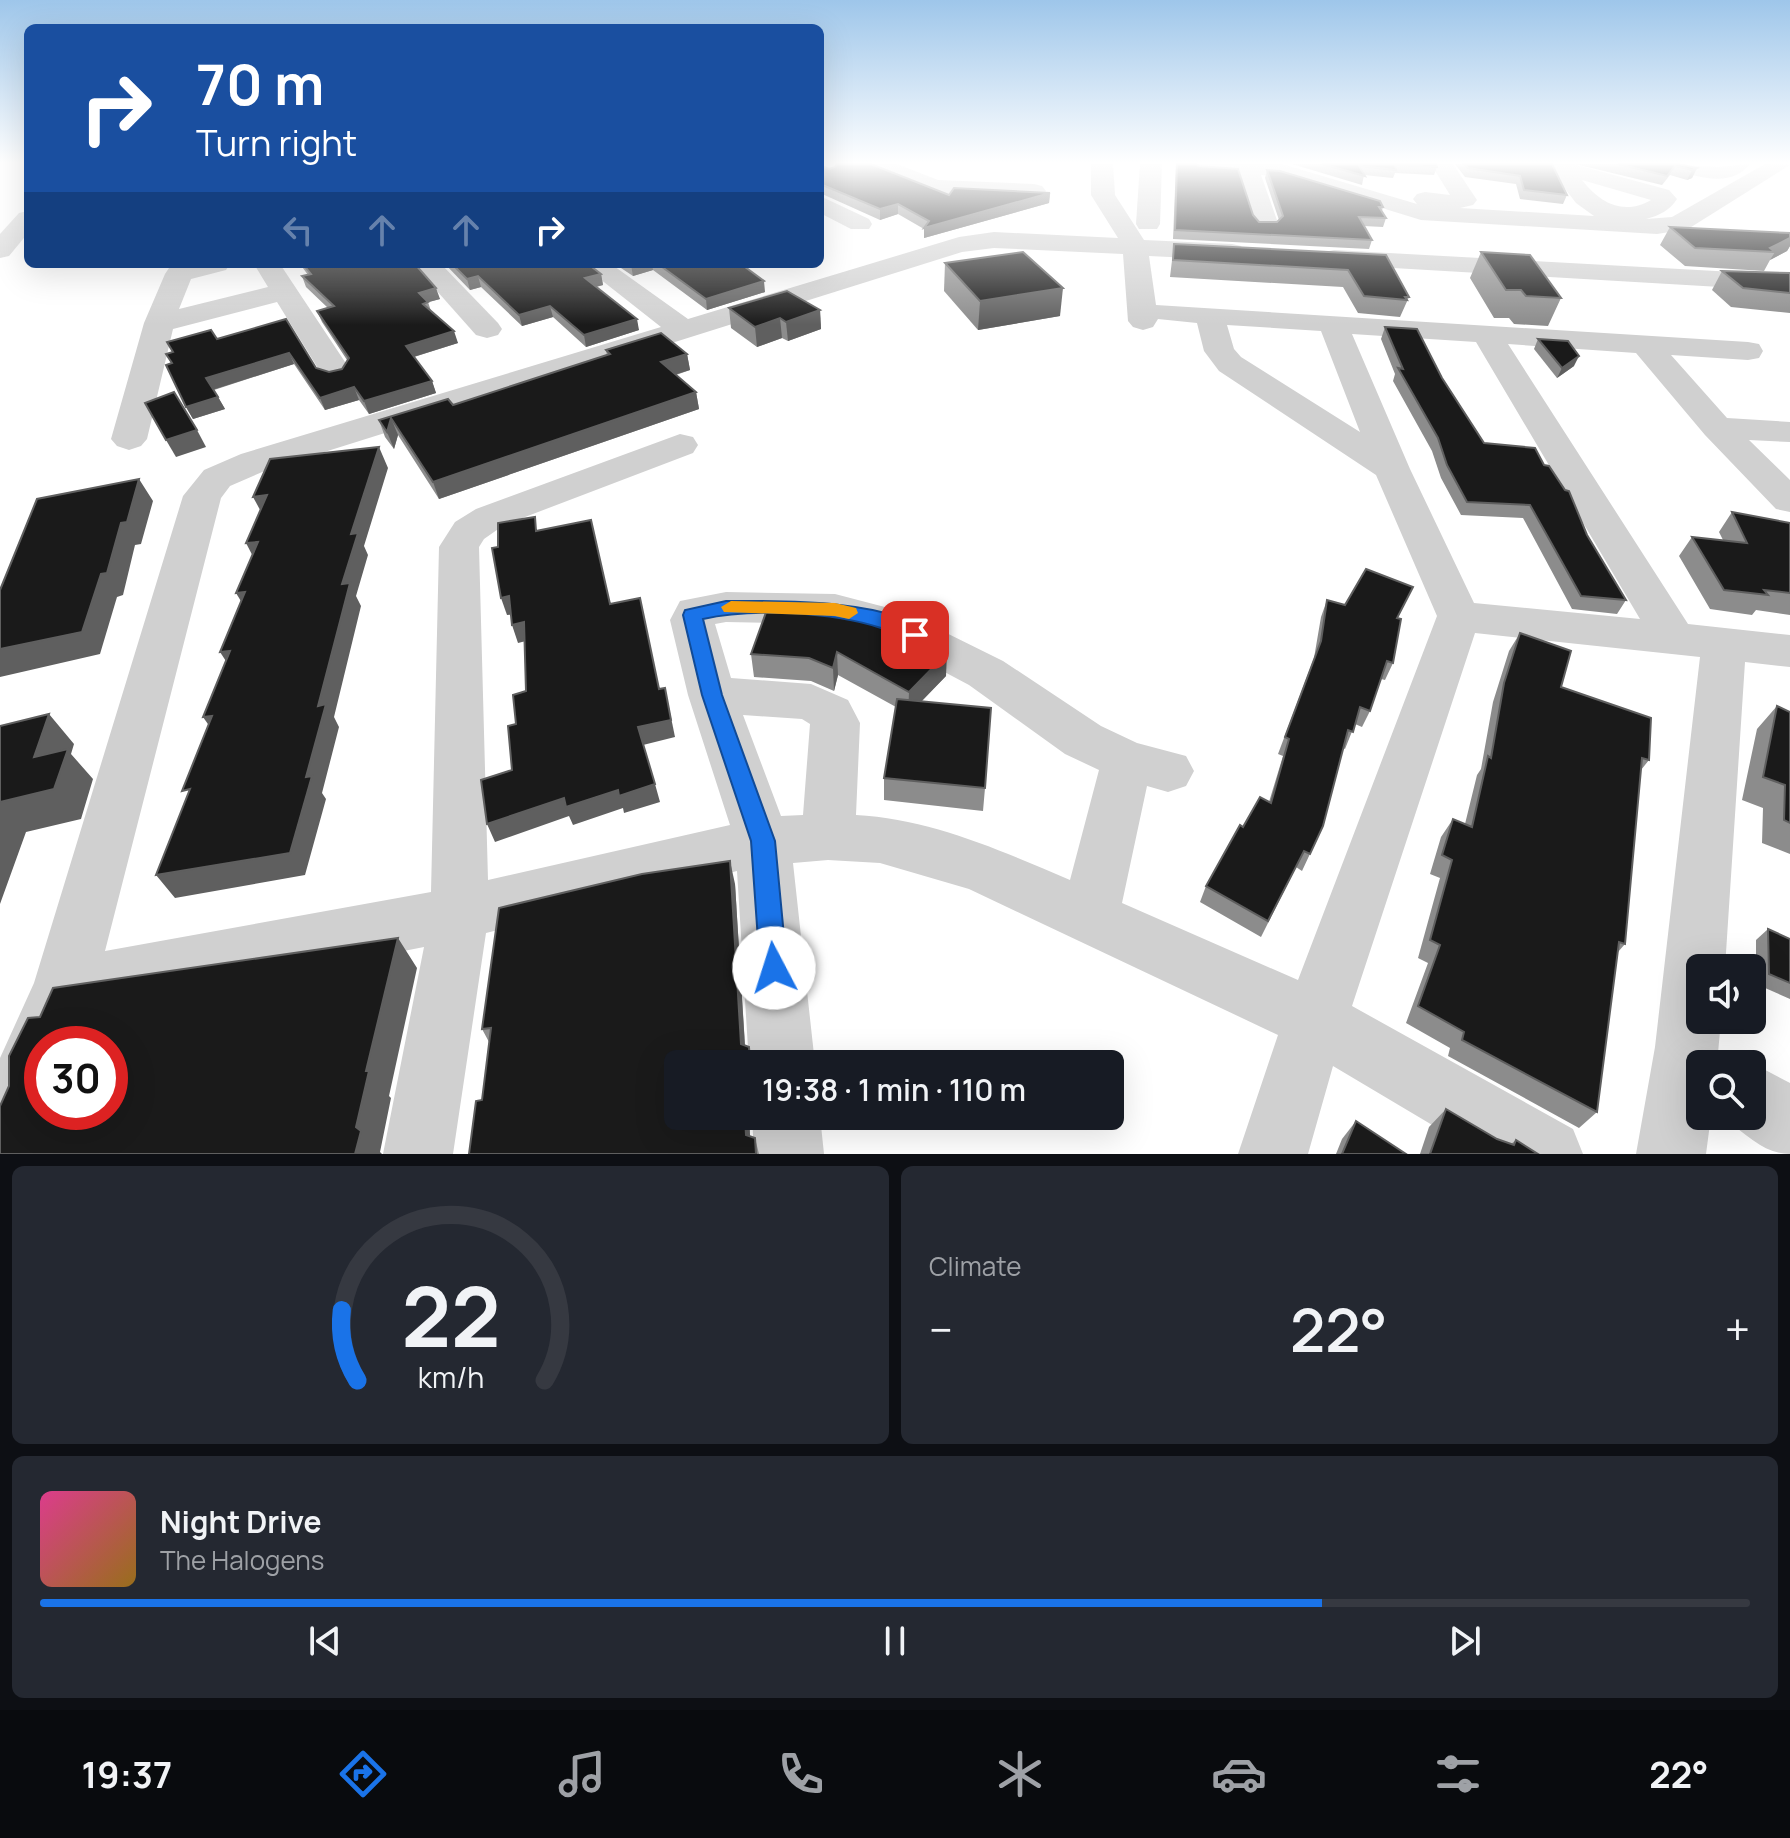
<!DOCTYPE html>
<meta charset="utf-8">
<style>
:root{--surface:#171b24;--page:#242831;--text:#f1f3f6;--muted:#9ea1a6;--line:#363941;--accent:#1a73e8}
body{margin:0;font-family:Manrope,sans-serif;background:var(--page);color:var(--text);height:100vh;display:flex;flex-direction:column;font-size:30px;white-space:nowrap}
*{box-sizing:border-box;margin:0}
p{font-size:26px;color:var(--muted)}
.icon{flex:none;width:44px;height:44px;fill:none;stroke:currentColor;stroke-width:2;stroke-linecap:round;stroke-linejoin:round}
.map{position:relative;height:1154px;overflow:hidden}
.drawer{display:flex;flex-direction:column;gap:12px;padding:12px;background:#0d0f14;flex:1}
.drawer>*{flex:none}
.guide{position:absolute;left:24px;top:24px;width:800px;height:244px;border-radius:12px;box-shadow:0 8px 32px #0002;background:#1a4fa0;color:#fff;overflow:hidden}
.fabs{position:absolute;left:1686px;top:954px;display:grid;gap:16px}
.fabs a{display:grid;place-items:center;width:80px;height:80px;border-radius:12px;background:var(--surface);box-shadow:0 8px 32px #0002;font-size:40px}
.speed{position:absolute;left:24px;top:1026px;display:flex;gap:16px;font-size:40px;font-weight:700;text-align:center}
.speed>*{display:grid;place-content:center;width:104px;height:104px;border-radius:50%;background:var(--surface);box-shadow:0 8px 32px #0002;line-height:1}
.speed .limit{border:12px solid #d22;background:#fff;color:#111}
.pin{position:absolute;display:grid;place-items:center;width:68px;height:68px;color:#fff;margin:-34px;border-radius:16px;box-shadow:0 4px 12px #0006}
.me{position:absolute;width:88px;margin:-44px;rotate:355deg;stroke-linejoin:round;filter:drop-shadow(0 0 6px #0008)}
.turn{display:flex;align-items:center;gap:28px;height:168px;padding:0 40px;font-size:36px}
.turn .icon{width:104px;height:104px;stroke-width:2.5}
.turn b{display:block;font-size:56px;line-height:68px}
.lanes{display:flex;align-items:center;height:76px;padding:0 40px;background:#0003;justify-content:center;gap:40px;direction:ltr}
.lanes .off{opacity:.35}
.big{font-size:60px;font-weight:600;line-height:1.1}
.drawer .tile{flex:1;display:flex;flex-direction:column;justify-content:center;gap:12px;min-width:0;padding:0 28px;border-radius:12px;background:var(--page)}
.drawer .dial{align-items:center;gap:0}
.dial svg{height:208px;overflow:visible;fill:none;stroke:var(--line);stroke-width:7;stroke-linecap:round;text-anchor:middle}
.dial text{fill:var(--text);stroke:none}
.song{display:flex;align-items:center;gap:24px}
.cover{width:96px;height:96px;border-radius:12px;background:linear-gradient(135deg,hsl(330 70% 55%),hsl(40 70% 35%))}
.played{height:8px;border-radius:4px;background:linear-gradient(90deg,var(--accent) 75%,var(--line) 75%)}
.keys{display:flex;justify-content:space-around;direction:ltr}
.heat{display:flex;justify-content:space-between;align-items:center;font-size:44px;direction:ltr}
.drawer .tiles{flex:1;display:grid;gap:12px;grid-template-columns:1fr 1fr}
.tile:last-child{grid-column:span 2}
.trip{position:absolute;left:664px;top:1050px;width:460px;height:80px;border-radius:12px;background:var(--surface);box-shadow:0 8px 32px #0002;font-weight:600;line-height:80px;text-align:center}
.tabs{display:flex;height:128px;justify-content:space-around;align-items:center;background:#090b0e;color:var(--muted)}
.tabs .icon{width:56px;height:56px}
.tabs .active{color:var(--accent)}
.tabs b{font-size:36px;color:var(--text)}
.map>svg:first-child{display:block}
</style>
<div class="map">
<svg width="1790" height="1154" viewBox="0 0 1790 1154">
<rect width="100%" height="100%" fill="#fff"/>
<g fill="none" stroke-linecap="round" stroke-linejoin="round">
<g fill="#d0d0d0" fill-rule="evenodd">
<polygon points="867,164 897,164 938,180 1034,184 1042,186 1046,191 1042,196 1034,198 935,194 870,169"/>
<path d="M1091,164H1113L1115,195L1144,240L1232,244L1241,246L1245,252L1241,258L1232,260L1149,256L1156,305L1748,342L1759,344L1763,351L1759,358L1748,360L1671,355L1727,418L1790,422V442L1749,440L1790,480V512L1776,509L1705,435L1636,353L1508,344L1688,624L1790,635V667L1745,662L1725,968H1700V1020H1721L1717,1064H1700V1116H1711L1706,1154H1636L1655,1047L1700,657L1475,633L1352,1006L1573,1129L1583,1154H1481L1333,1066L1308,1154H1238L1278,1035L969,889L880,863L828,860L793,863L815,1064H749L737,871L486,933L453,1154H383L424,947L84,1014L72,1044H42L44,1112L27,1154H0V1058L34,983L183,496L204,470L241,454L661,327L581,264H611L688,319L959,237L994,232L1118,238L1091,195ZM994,248L1123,254L1128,321L1133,327L1143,330L1153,327L1158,319L1197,323L1204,351L1219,371L1376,475L1437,616L1298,980L1122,903L1147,786L1168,792L1186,786L1194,771L1186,756L1137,743L1101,726L1003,661L904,612L835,594L726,592L680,601L670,620L688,695L730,825L488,880L479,547L484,539L504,525L693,453L698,445L693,437L680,434L476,509L455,522L439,547L431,892L105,951L221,498L230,486L267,470L962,252ZM1227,325L1321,331L1360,432L1241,357L1234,349ZM1352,334L1476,342L1640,619L1474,603L1410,469ZM726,622L835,624L873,634L969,685L1065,754L1099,770L1070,880C1002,851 931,819 856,815L860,723L848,700L811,684L731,678L715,624ZM743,715L802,719L810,724L803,815L781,816Z"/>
<polygon points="1140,164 1162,164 1160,224 1157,229 1139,229 1136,224"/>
<path d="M1187,164H1282L1417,204L1413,199L1417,194L1425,192L1450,195L1431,164H1453L1477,200L1473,205L1460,208L1594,216L1576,203L1546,164H1573L1669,190L1677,199C1669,211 1660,215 1646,219L1672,217L1765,164L1790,165L1688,229L1657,234L1421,220L1278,176L1261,175L1278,223L1275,228H1257L1254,223L1238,174L1198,171ZM1582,180L1651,200C1623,216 1600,203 1582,180Z"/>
<path d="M1666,164L1718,167L1750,164C1729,190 1696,175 1669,169Z"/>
<polygon points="820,196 869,219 872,224 869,229 851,229 820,213"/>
<polygon points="28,211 28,233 9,256 0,258 0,234 19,213"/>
<polygon points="1334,250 1790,275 1790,291 1325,264 1321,258 1325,252"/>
<polygon points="180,264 230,264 226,270 191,279 179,309 268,287 254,264 280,264 351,371 346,378 335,381 324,378 277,302 173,329 147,439 141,446 129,450 117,446 111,439 144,323 165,274 169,268"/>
<polygon points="413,264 441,264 498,323 502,329 498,335 487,338 476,335"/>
<path d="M1752,1063L1790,1083V1154C1765,1154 1748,1136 1728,1121L1726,1116H1752Z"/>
<polygon points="752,1116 820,1116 824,1154 754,1154"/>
</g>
</g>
<g fill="#8c8c8c">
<polygon points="1176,164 1196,164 1253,215 1259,222 1277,222 1279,220 1265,178 1267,170 1383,207 1382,211 1386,218 1383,227 1364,226 1372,240 1369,249 1173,239"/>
<polygon points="1292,164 1436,164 1437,167 1434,175 1395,173 1393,178 1364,175 1362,185"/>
<polygon points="1455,164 1552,164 1567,195 1563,204 1520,199 1516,184 1465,177"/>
<polygon points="1575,164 1678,164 1697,168 1692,178 1687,180 1670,175 1662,185"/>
<polygon points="820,165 829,169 949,195 1050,193 1049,203 924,238 924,229 898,214 880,220 820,193"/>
<polygon points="1670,227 1790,233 1790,246 1787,251 1770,260 1764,271 1685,266 1660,245"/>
<polygon points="1174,244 1386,255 1409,297 1400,317 1358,313 1343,287 1170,277"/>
<polygon points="1481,252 1561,298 1548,326 1514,324 1509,318 1494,318 1470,278"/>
<polygon points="945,263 1060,316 978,330 944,291"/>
<polygon points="300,264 415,264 440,299 428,302 431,311 458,343 414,357 432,381 436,393 369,414 359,400 325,410 294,364 214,390 225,409 193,419 186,407 172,363 166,354 286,319 316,368 329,372 342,369 347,360 322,322 317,311 328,308 306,287 302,276 308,275"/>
<polygon points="445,264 588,264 601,274 603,285 596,287 639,330 586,347 553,317 522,326 481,287 470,290"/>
<polygon points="615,264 719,264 765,292 707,310 653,270 633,276"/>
<polygon points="1722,271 1790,273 1790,313 1731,307 1712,290"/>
<polygon points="729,308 820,310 821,329 788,341 782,338 757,347 731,328"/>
<polygon points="1385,327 1442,378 1484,443 1544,465 1626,600 1617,614 1572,609 1523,518 1461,515 1441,478 1432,451 1393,381 1395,374 1381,339"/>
<polygon points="1538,339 1574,366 1557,378 1534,349"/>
<polygon points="606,350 687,354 690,370 676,375 696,392 699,409 439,499 398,435 394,449 385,437 379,420 453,405 607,356"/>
<polygon points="1732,512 1790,523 1790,615 1756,610 1752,615 1710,609 1679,556 1692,537 1723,540 1719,532"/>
<polygon points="1327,600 1398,619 1393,663 1385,680 1381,679 1370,711 1362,727 1355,724 1345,749 1343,748 1323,826 1302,871 1296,867 1261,937 1200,902 1206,886 1243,827 1269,802 1283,756 1278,754 1314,658 1321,617"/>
<polygon points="769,604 946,676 922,701 985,788 983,811 884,800 884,778 896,707 838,675 834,691 811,681 754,677 751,654"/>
<polygon points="1520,633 1561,687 1649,760 1641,770 1625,944 1618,952 1597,1112 1579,1128 1448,1056 1450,1048 1406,1023 1428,963 1418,958 1440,878 1430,874 1441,837 1453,819 1465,824 1477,775 1481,769 1493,702 1509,651"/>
<polygon points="1777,706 1790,712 1790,854 1762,843 1763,808 1742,800 1757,729"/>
<polygon points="735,884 745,1045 678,1116 749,1116 750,1137 755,1138 759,1154 469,1154 482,1100 489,1042 482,1029"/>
<polygon points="1768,929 1790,939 1790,999 1756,984 1756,940"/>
<polygon points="1446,1109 1497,1139 1511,1144 1516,1140 1538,1154 1420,1154 1429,1127"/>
<polygon points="1356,1121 1406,1154 1336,1154 1342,1139"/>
</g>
<g fill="#5f5f5f">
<polygon points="1697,168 1692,178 1687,180 1692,170"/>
<polygon points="1050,193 1049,203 924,238 924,228"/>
<polygon points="898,204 898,214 880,220 880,209"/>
<polygon points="823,208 824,218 820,219 820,209"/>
<polygon points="1790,238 1790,246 1787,251 1770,260 1775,252 1770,248"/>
<polygon points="636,264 652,264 653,270 633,276 631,265"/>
<polygon points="601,274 603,285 587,289 585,278"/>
<polygon points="478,276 481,287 470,290 467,279"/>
<polygon points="764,281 765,292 707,310 706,299"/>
<polygon points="436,288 440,299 422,304 419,293"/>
<polygon points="1063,288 1060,316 978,330 980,301"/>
<polygon points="550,306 553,317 522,326 519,315"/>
<polygon points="820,310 821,329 788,341 786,322"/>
<polygon points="780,318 782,338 757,347 755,327"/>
<polygon points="637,319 639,330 586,347 584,335"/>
<polygon points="454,331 458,343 410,358 406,346"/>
<polygon points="289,353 294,364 212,390 206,378"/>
<polygon points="687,354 690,370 664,378 661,362"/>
<polygon points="1579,356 1574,366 1557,378 1562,368"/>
<polygon points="432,381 436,393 369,414 364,401"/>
<polygon points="354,387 359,400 325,410 320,398"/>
<polygon points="696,392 699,409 439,499 433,482"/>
<polygon points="218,397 225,409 193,419 186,407"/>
<polygon points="391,418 398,435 394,449 387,432"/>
<polygon points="197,430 206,447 176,457 166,440"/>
<polygon points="379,447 388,468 364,546 368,555 356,596 361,606 334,717 339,727 322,793 326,799 305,875 175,898 156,875 306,777 318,706 351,534"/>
<polygon points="139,479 153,501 141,544 135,545 123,595 117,597 100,654 0,677 0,649 101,574 121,523"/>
<polygon points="267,495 265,519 253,497"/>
<polygon points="258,542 258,566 246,543"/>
<polygon points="245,592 250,616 236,593"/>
<polygon points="509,596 515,614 507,615 501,598"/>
<polygon points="524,622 530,640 518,643 512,625"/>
<polygon points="230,651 235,675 220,652"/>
<polygon points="837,652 838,675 834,691 833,668"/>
<polygon points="947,653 946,676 908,715 909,692"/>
<polygon points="665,688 675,737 643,745 638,727"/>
<polygon points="49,714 74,744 71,754 93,779 81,819 26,832 0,904 0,802 34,757"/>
<polygon points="212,716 219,740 203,717"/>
<polygon points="655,784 660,802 624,813 623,808 573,825 569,816 495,842 487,824 564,798"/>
<polygon points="730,861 735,884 746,1064 741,1044"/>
<polygon points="398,938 417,968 389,1096 391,1098 380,1152 382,1154 355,1154 356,1127 366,1071"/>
<polygon points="745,1116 749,1116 751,1154 746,1135"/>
</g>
<g fill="#1a1a1a" stroke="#5f5f5f" stroke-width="2" fill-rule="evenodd">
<polygon points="837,164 871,164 949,195 954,188 1050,193 924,228 929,221 898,204 880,209 820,184 820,165 829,169 835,167"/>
<polygon points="1177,164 1196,164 1199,166 1238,169 1253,215 1259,222 1277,222 1283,216 1267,170 1280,171 1380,201 1383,207 1379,207 1386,218 1359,217 1372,240 1175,230"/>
<polygon points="1322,164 1436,164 1437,167 1395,165 1396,170 1359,166 1365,176"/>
<polygon points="1464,164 1552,164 1567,195 1524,190 1520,176 1468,168"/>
<polygon points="1618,164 1678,164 1697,168 1692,170 1675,166 1667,176"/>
<polygon points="1670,227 1790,233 1790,238 1770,248 1775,252 1695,248"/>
<polygon points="1174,244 1386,255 1409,297 1405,297 1407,300 1364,296 1348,270 1173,260"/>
<polygon points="1023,252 1063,288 980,301 945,263"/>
<polygon points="1481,252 1530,255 1561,298 1526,296 1521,290 1506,290"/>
<polygon points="303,264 415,264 436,288 419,293 428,302 423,304 454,331 406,346 432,381 364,401 354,387 320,398 289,353 206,378 218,397 186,407 166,365 172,363 166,354 173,352 167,342 211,330 217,339 286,319 316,368 329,372 342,369 349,358 317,311 334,306 302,276 311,274"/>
<polygon points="452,264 588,264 601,274 585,278 637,319 584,335 550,306 519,315 478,276 467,279"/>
<polygon points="658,264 719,264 721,265 741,264 764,281 706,299"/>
<polygon points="1722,271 1790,273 1790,293 1743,288"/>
<polygon points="787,291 820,310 786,322 780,318 755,327 729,308"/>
<polygon points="1385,327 1417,329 1442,378 1484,443 1535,448 1544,465 1549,466 1565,490 1569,491 1587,535 1626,600 1581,596 1530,505 1467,502 1447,465 1438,438 1398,368 1403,369"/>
<polygon points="661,333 687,354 661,362 696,392 433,482 391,418 387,432 379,420 448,399 453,405 610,354 606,350"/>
<polygon points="1538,339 1568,341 1579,356 1562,368"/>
<polygon points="174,392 197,430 166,440 145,403"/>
<polygon points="379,447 351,534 358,533 342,584 350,583 318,706 326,704 306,777 312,776 290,853 156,875 190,789 182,791 212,716 203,717 230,651 220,652 245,592 236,593 258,542 246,543 267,495 253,497 270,459"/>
<polygon points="139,479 127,522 121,523 107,573 101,574 82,632 0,649 0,590 37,499"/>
<polygon points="1732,512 1790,523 1790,593 1764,590 1768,595 1724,590 1692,537 1747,543"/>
<polygon points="535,517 536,531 591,520 610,604 640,598 659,689 665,688 671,720 638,727 655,784 619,796 618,790 566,807 564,798 487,824 481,780 512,770 508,726 516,724 513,695 526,691 524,622 512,625 509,596 501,598 492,548 498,547 498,523"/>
<polygon points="1366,569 1413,587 1397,618 1401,619 1393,663 1387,661 1370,711 1360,707 1353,732 1348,730 1323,826 1310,854 1304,851 1268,921 1206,886 1240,825 1243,827 1260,797 1271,803 1289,739 1285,737 1321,641 1327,600 1345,605"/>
<polygon points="769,604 872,614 947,653 909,692 837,652 833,668 809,658 751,654"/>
<polygon points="1520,633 1571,651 1561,687 1651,718 1649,760 1642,758 1625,944 1619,942 1597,1112 1462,1040 1464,1032 1418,1006 1440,945 1430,940 1452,860 1442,855 1453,819 1472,827 1488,756 1491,758 1504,683"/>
<polygon points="897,699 991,708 985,788 884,778"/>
<polygon points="1777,706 1790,712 1790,823 1784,820 1785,785 1763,777"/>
<polygon points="49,714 34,757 68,749 54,789 0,802 0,726"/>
<polygon points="730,861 741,1044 749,1047 750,1064 678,1064 678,1116 745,1116 746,1135 755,1138 756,1154 469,1154 476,1101 482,1100 491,1028 482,1029 499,908 642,874"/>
<polygon points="1768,929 1790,939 1790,983 1769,974"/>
<path d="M398,938L366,1071H369L356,1127L361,1131L355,1154H0V1106L9,1086V1056L28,1018L40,1017L53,988ZM42,1044H110V1112H42Z"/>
<polygon points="1446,1109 1497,1139 1514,1145 1516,1140 1538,1154 1430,1154"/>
<polygon points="1356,1121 1406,1154 1342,1154"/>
</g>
<linearGradient id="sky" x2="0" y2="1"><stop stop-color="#9ec6ea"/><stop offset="0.5" stop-color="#fff"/><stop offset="1" stop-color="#fff" stop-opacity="0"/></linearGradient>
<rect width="1790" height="325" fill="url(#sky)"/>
<path fill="#1a73e8" stroke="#114b97" stroke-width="2" d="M726,601C768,601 900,598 925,635L915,642C903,639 893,631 881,628C833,612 751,608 703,619L722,695L775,841L787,968L783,977L774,981L764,977L760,968L751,841L702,695L683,615L685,610Z"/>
<polygon fill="#f59e0b" points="731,601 835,603 856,608 858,613 849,619 835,616 724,612 721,607"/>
</svg>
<div class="fabs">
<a><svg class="icon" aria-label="sound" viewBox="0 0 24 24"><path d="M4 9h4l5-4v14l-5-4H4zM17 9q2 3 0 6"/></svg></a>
<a><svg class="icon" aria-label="search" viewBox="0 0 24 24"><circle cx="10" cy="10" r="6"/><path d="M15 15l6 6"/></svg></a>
</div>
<div class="speed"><div class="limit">30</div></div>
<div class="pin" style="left:915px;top:635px;background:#d93025"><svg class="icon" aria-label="arrive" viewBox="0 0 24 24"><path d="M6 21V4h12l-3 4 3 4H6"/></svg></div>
<svg class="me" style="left:774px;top:968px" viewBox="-20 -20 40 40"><circle r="19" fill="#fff"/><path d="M0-13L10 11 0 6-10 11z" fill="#1a73e8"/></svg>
<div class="trip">19:38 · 1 min · 110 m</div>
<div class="guide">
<div class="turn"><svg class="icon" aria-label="right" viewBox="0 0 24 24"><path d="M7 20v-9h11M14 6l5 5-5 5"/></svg><div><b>70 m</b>Turn right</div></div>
<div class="lanes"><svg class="icon off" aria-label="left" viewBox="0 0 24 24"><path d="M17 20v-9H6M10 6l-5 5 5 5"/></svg><svg class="icon off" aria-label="ahead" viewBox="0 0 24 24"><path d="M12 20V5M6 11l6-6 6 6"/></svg><svg class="icon off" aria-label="ahead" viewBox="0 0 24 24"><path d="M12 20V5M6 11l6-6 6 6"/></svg><svg class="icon" aria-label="right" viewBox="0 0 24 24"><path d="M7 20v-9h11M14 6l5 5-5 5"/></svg></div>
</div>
</div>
<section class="drawer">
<div class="tiles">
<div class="tile dial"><svg viewBox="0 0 100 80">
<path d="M14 69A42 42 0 1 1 86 69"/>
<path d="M14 69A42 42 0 0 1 8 42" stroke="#1a73e8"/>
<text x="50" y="56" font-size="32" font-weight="700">22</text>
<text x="50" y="72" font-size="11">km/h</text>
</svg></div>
<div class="tile"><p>Climate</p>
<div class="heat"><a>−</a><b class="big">22°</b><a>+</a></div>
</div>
<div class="tile">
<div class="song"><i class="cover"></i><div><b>Night Drive</b><p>The Halogens</p></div></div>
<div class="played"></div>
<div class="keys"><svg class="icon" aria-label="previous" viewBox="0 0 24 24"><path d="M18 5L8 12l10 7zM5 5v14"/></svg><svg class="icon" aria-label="pause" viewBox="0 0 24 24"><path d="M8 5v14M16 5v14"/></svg><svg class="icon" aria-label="next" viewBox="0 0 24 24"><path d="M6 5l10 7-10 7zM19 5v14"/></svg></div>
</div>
</div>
</section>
<nav class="tabs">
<b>19:37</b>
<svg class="icon active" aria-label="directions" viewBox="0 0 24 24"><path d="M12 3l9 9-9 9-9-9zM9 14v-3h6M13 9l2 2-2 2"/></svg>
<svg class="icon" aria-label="music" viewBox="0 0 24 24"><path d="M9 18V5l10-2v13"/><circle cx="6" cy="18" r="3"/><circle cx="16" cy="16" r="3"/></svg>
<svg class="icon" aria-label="phone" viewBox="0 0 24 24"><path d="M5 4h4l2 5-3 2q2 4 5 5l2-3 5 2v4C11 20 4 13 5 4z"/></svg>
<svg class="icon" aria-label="climate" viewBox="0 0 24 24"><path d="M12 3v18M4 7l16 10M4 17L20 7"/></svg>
<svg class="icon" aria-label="car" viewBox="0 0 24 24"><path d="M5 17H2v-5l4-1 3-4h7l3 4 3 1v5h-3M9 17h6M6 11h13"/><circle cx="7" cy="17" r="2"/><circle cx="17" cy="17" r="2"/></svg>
<svg class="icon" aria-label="filters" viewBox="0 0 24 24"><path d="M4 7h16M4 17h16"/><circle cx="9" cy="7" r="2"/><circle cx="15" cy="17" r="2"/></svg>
<b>22°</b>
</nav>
